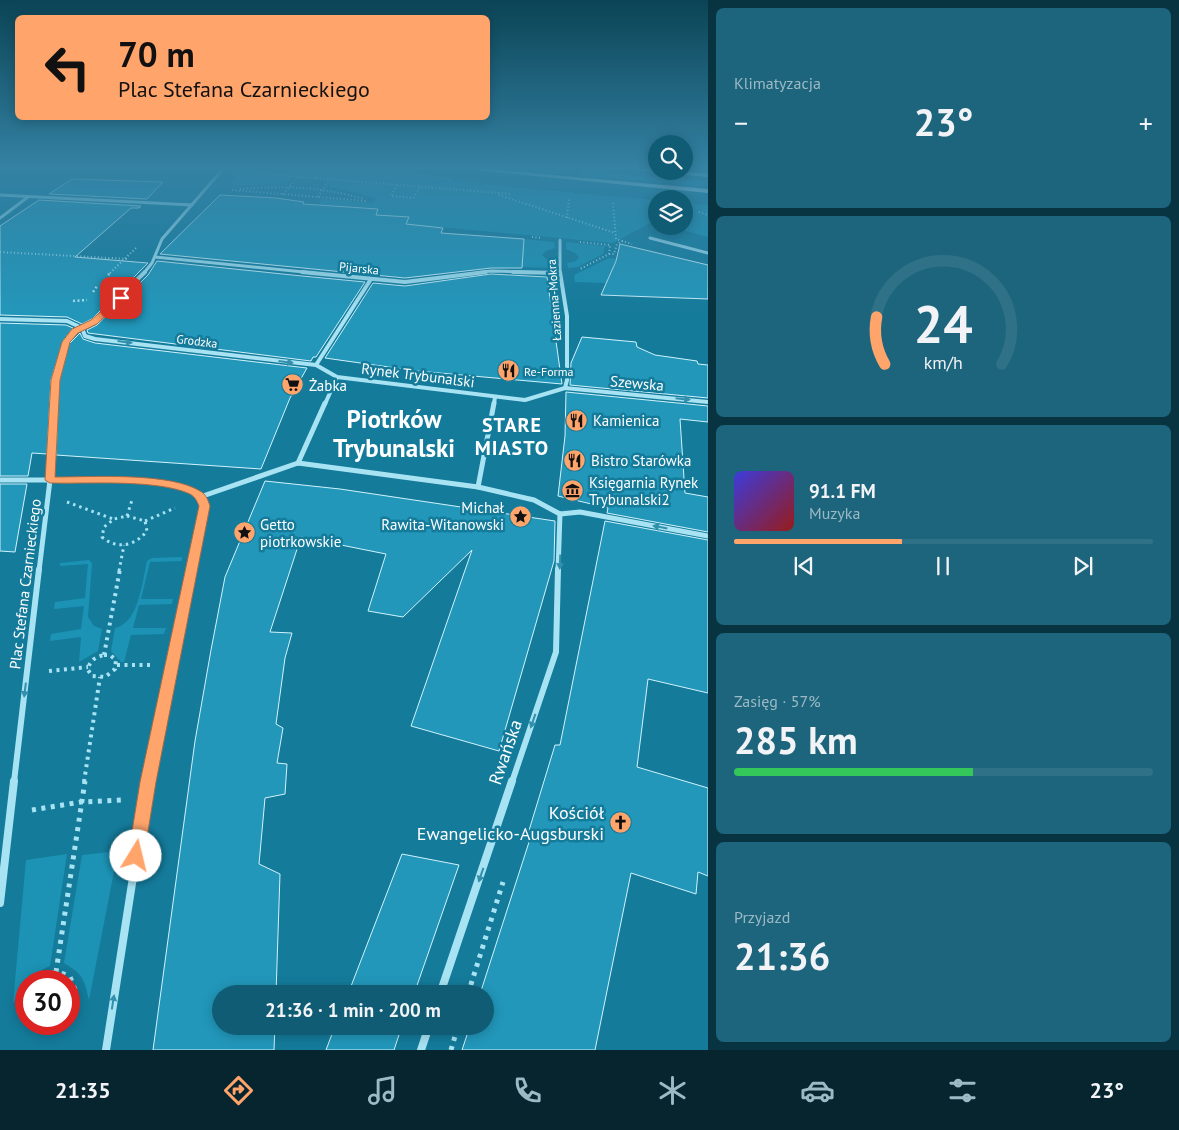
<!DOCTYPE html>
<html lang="pl">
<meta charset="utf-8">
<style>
:root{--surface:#0f5c74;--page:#1d657c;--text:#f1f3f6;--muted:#9bbac5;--line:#2f7186;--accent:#ffa46b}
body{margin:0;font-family:"PT Sans",sans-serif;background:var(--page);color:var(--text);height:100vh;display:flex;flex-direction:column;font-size:19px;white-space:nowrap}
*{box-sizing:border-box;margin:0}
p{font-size:16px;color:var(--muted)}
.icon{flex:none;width:28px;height:28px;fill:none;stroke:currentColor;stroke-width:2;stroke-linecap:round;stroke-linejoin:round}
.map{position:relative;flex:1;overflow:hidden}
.drawer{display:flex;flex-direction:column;gap:8px;padding:8px;background:#083340;width:471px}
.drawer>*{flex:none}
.banner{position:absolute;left:15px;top:15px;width:475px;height:105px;border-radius:8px;box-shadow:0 2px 12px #0003;background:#ffa46b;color:#111;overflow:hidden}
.fabs{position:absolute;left:648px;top:135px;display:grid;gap:10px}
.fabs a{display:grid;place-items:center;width:45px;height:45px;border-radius:50%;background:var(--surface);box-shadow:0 2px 12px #0003;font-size:25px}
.speed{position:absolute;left:15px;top:970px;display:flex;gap:10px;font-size:25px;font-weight:700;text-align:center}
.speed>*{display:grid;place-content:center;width:65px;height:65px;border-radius:50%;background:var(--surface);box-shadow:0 2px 12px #0003;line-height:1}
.speed .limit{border:8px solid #d22;background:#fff;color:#111}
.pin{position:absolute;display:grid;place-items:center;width:42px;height:42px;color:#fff;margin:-21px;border-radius:10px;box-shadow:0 2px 8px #0006}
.me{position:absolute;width:55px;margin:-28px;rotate:9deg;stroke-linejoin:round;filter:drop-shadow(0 0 4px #0008)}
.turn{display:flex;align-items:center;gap:18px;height:105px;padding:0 20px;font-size:22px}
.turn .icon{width:65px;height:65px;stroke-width:2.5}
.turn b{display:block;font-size:35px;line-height:42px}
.big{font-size:38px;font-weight:800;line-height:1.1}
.drawer .tile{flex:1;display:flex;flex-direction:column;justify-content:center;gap:8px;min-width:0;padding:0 18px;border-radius:8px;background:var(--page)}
.drawer .dial{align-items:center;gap:0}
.dial svg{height:130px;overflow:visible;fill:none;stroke:var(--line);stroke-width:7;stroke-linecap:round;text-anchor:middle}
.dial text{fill:var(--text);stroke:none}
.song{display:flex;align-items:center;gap:15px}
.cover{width:60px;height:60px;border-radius:8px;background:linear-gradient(135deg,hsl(240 70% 55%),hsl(0 70% 35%))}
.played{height:5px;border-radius:2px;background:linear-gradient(90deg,var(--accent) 40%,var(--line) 40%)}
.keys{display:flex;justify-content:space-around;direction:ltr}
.heat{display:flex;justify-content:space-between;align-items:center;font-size:28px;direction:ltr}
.charge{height:8px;border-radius:4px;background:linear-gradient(90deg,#34c759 57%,var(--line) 0)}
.trip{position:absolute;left:212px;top:985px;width:282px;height:50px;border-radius:25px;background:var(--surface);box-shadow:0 2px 12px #0003;font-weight:800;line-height:50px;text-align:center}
.dock{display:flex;height:80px;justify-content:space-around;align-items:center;background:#06252e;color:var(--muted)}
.dock .icon{width:35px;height:35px}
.dock .selected{color:var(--accent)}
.dock b{font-size:22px;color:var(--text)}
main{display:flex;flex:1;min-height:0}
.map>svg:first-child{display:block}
</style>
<main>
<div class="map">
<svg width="708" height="1050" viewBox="0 0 708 1050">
<rect width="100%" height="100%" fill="#147b9b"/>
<g fill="#1c93b5">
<polygon points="234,169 362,169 520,188 656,200 656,223 652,222 613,243 406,224 409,217 371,215 373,211 378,212 378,208 317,205 321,204 318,202 323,199 373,203 376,198 331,187 329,186 332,181 291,178 289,183 283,184 233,186 229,184 238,175 230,173"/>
<polygon points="581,171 708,181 708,186 581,176"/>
<polygon points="684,203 708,205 708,237 668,226 684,226"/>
<polygon points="524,239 554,242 555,248 546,251 542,255 546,259 556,263 555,268 522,267"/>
<polygon points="566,242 605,246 603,254 578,267 568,268 567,263 576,261 579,257 575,253 566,249"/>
<polygon points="609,258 616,259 606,283 575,282 574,276 576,274"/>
<path d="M182,557V561L150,562L141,599H173L172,604L139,605L133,628H166L164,634L131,635L124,662H121L111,651L115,628C139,623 142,582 147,561L152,558Z"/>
<polygon points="89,560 92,563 88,617 94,626 102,629 98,651 79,662 81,637 50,641 51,634 81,629 84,606 54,609 55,602 85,598 88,564 60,566 60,563"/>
<path d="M118,851L89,1000C84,979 83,974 64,963L82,855Z"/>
<path d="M67,854L50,966C31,974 24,986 13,1003L26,860Z"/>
</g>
<g fill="#2297ba" stroke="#d1f3fd">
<polygon points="72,179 163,182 147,199 49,194"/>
<polygon points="220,195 276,198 304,202 303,204 378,209 376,215 409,217 406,224 443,228 441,233 524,239 522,268 491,268 405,278 160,254"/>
<polygon points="39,200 141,206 139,208 131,208 75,257 148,263 92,319 82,324 67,317 0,315 0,226"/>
<polygon points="620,244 708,265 708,299 601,295 616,261"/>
<polygon points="157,261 302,276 365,282 316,357 313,357 311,361 88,333 87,330 97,325 148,275"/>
<polygon points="491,274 547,277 562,384 417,371 325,358 373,283 405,286"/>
<polygon points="0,323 66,325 73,328 63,341 51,380 47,454 32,453 28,476 0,476"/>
<polygon points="80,333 83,339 95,343 307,368 290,398 261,469 56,455 59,382 69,344"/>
<polygon points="582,337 636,342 637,347 655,355 697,361 698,364 708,365 708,398 570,385 571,363"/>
<polygon points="566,392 708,406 708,422 680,419 685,493 708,497 708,532 607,513 608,508 558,496 565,436"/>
<polygon points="265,481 340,489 555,521 554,561 499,751 411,726 472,550 403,617 368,611 386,554 301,537 270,632 292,633 285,658 276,724 283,728 277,763 287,764 285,794 265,798 259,864 280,874 276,994 221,994 221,1026 275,1026 274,1050 153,1050 195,741 211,650 225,577"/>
<polygon points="0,484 27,484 15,552 0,551"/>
<polygon points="605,521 708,540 708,693 648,679 637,767 708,788 708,876 698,872 696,894 631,873 595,1050 462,1050 470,1026 486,1026 486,994 480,994 530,839 527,837 555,745 560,745"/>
<polygon points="402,854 459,865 414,994 348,994"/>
<polygon points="335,1026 402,1026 394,1050 326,1050"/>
</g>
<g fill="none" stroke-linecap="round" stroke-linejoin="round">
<g stroke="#a8e3f3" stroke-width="2" stroke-dasharray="1 2.5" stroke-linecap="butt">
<polyline points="377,169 451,179"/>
<polyline points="240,172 511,194"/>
<polyline points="315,178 322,169"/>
<polyline points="397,185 391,196 413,198 420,187"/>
<path d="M240,189C288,186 317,186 364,199"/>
<polyline points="232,190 366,201 367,199"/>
<polyline points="283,194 298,177"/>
<polyline points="499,195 615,233"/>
<polyline points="318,197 330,179"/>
<polyline points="613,203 616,239 632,244"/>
<polyline points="699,212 708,215"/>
<polyline points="567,218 569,199"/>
<polyline points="532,237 542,238"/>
<polyline points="580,242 610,245 609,254 580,269"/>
<polyline points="0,252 129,259"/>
<polyline points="609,254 614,254 617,244 623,241"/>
<polyline points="110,273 136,248"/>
</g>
<g stroke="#a8e3f3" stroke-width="2.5" stroke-dasharray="2 2.5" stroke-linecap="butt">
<polyline points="108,275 111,272"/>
<polyline points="93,292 97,286"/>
<polyline points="73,301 87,300"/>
</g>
<g stroke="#a8e3f3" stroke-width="3" stroke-dasharray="2.5 4" stroke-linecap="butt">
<polyline points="67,502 113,519"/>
<path d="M127,516L145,521L147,531C135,546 117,550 102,537L104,527L114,519Z"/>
<polyline points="127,516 132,500"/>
<polyline points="145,521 175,508"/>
<polyline points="119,571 124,545"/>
</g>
<g stroke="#a8e3f3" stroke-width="4" stroke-dasharray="3 4.5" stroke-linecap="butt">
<polyline points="104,655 120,569"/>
<path d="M104,655H110L116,660L115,669L105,677L92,676L88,670C89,661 95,657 104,655Z"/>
<polyline points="117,665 151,665"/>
<polyline points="49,671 88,667"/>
<polyline points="84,782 100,677"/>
</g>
<g stroke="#a8e3f3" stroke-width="5" stroke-dasharray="4 5.5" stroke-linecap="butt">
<polyline points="32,810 81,802 123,800"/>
<polyline points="56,972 85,781"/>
<path d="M35,981C47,973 56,969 70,977L76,992L69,1013"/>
<polyline points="26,992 23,1004 26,1018"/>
<polyline points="468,994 503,882"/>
<polyline points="31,1024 42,1028 55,1024"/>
<polyline points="451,1050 458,1026"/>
</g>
<g stroke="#a8e3f3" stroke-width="3">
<polyline points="0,195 192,205"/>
<polyline points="0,218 28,197"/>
<polyline points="650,238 708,253"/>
<polyline points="560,240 560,273"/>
<polyline points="155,257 314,273"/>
<polyline points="144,273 152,263 162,239 223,169"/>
<polyline points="476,273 491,271 557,273"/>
</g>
<g stroke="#a8e3f3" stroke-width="4">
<polyline points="302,272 405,282 486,272"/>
<polyline points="513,272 560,273"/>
<polyline points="560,272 567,316 567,380 565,388"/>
<polyline points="0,319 67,321 82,328"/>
<polyline points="82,328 85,336 95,339 316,365 337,377 525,400 565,388 708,402"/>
<polyline points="316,365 371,279"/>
<polyline points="54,404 55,381 66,342 75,331 94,322 145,272"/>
<polyline points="325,404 337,377"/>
<polyline points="494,404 495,397"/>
</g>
<g stroke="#a8e3f3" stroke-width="5">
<polyline points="494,403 478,487 534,500 560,514"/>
<polyline points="298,463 325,403"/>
<polyline points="0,480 50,480 54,403"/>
<polyline points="200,497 298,463 478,487"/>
<polyline points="560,514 580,512 708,536"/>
<path d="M39,571L50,480C94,480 164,473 201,497L204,516L193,571"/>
<polyline points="558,571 560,514"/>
</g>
<g stroke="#a8e3f3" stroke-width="6">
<polyline points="14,782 39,569"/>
<polyline points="148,782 193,569"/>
<polyline points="512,782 556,652 558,569"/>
</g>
<g stroke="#a8e3f3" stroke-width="8">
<polyline points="0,903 14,781"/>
<polyline points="440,994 512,781"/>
<polyline points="106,1050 148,781"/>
<polyline points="421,1050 429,1026"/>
</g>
<g fill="#d8f4fd" fill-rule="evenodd">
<polygon points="464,169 485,169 708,189 708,193"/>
<polygon points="631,169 652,169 658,171 656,173"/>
<polygon points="660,171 708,173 708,177 662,173"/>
</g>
</g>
<defs><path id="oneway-solid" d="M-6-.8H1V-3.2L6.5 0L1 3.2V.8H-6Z" transform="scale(1.25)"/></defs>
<g fill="#3290ad">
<use href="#oneway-solid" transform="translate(125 342) rotate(7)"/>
<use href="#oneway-solid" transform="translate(286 362) rotate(7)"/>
<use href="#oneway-solid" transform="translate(683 399) rotate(6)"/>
<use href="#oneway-solid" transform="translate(660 527) rotate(-169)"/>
<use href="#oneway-solid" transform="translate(560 562) rotate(92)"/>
<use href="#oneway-solid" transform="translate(25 690) rotate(97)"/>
<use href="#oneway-solid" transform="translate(533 721) rotate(109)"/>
<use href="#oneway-solid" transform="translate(481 875) rotate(109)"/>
<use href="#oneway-solid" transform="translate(113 1002) rotate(-81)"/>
</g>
<linearGradient id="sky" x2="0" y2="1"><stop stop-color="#0b4455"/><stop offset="0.53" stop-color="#3482a4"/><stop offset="1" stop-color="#3482a4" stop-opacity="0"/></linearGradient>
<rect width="708" height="316" fill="url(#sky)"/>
<path fill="#ffa46b" stroke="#a66b46" d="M118,297L125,298L97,324L78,333L70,342L60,380L55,477C91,477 170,472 200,491C206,494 208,500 210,506L156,782L144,856L142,862L136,864L130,862L128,856L140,782L199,506C197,501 195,497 190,494C157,479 88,484 50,483L45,480L51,380L62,342L72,329L91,320Z"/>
<defs>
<symbol id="restaurant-disc" viewBox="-11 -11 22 22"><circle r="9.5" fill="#ffa46b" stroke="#147b9b"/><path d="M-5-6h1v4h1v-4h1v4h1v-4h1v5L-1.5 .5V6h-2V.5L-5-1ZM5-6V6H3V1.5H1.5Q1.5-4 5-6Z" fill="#111"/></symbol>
<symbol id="supermarket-disc" viewBox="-11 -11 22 22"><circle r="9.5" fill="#ffa46b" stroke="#147b9b"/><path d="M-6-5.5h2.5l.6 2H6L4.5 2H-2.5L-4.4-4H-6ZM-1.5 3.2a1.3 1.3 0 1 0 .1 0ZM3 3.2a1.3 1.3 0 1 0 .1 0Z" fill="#111"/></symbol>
<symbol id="museum-disc" viewBox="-11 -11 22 22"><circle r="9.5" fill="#ffa46b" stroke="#147b9b"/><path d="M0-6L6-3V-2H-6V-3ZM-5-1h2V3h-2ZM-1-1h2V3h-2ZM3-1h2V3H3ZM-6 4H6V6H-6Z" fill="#111"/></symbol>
<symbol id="sight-disc" viewBox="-11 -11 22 22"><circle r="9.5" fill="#ffa46b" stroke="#147b9b"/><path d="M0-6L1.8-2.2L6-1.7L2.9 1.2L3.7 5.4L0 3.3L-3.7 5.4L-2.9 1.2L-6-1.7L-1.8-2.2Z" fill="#111"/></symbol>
<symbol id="church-disc" viewBox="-11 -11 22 22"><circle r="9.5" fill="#ffa46b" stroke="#147b9b"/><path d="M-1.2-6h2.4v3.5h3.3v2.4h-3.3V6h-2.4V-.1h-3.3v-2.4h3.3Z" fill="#111"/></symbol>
</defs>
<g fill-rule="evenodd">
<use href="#restaurant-disc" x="496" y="358" width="25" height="25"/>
<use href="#supermarket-disc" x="280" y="372" width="25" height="25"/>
<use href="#restaurant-disc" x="564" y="408" width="25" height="25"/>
<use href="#restaurant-disc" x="562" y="448" width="25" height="25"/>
<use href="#museum-disc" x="560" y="478" width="25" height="25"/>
<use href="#sight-disc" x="508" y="504" width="25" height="25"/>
<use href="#sight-disc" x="232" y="520" width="25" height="25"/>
<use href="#church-disc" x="608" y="810" width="25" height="25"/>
</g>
<g text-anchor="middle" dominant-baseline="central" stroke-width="5" stroke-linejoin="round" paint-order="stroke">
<g font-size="12" fill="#fff" stroke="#147b9b">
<text transform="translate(359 268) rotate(6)">Pijarska</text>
<text transform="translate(554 300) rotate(-94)">Łazienna-Mokra</text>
<text transform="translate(197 341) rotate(7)">Grodzka</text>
</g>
<g font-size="12" fill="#fff" stroke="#147b9b" text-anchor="start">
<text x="524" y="371">Re-Forma</text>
</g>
<g font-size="15" fill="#fff" stroke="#147b9b">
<text transform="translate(418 375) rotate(7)">Rynek Trybunalski</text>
<text transform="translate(637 383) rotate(5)">Szewska</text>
<text transform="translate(25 584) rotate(-83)">Plac Stefana Czarnieckiego</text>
</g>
<g font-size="15" fill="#fff" stroke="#147b9b" text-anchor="start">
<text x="309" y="385">Żabka</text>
<text x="593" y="420">Kamienica</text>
<text x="591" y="460">Bistro Starówka</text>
<text x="589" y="482">Księgarnia Rynek<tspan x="589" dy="17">Trybunalski2</tspan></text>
<text x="504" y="507" text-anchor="end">Michał<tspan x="504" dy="17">Rawita-Witanowski</tspan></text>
<text x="260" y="524">Getto<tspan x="260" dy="17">piotrkowskie</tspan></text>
</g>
<g font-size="18" fill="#fff" stroke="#147b9b">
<text transform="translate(505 752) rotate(-71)">Rwańska</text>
</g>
<g font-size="18" fill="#fff" stroke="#147b9b" text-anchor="end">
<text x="604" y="812">Kościół<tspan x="604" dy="21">Ewangelicko-Augsburski</tspan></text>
</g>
<g font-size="20" font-weight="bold" letter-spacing="1" fill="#fff" stroke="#147b9b">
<text x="512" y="425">STARE<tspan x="512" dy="23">MIASTO</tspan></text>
</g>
<g font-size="25" font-weight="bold" fill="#fff" stroke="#147b9b">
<text x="394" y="419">Piotrków<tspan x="394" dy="29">Trybunalski</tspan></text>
</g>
</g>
</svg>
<div class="fabs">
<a><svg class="icon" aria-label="search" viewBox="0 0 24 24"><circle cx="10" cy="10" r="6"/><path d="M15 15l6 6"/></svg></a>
<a><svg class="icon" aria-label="layers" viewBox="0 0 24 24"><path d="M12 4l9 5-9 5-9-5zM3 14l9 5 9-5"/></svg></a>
</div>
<div class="speed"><div class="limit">30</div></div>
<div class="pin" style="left:121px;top:298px;background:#d93025"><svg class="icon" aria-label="arrive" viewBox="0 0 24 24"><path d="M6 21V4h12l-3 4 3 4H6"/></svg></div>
<svg class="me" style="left:136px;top:856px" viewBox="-20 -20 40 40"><circle r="19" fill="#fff"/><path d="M0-13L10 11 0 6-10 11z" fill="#ffa46b"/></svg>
<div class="trip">21:36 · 1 min · 200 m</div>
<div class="banner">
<div class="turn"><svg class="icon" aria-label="left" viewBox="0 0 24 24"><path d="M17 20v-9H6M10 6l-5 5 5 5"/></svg><div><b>70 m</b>Plac Stefana Czarnieckiego</div></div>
</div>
</div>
<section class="drawer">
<div class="tile"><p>Klimatyzacja</p>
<div class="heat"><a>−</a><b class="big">23°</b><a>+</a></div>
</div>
<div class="tile dial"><svg viewBox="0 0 100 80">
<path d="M14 69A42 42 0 1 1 86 69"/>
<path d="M14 69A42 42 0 0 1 9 40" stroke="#ffa46b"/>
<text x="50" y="56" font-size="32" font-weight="700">24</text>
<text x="50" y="72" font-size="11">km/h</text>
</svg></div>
<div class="tile">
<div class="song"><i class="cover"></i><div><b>91.1 FM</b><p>Muzyka</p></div></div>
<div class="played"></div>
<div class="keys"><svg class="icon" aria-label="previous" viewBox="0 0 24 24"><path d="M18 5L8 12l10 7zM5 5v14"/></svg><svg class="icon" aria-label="pause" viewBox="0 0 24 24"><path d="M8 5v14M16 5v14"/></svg><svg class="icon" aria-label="next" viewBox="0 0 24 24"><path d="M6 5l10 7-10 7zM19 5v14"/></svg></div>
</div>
<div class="tile"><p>Zasięg · 57%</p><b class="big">285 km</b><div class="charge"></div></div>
<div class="tile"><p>Przyjazd</p><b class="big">21:36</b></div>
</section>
</main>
<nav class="dock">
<b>21:35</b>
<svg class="icon selected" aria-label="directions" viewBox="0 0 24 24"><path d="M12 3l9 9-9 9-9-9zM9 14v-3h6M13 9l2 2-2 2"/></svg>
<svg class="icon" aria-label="music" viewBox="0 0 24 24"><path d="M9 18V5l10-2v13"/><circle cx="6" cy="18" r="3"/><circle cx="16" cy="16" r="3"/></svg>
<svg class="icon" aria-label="phone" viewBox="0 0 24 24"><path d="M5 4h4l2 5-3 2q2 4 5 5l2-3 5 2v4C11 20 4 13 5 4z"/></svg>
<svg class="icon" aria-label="climate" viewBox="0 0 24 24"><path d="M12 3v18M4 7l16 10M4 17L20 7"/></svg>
<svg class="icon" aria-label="car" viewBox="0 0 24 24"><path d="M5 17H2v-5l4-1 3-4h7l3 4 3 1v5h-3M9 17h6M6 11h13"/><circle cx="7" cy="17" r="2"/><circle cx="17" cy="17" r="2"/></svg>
<svg class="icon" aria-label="filters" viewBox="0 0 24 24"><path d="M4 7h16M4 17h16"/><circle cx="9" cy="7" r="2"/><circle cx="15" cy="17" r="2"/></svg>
<b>23°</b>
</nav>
